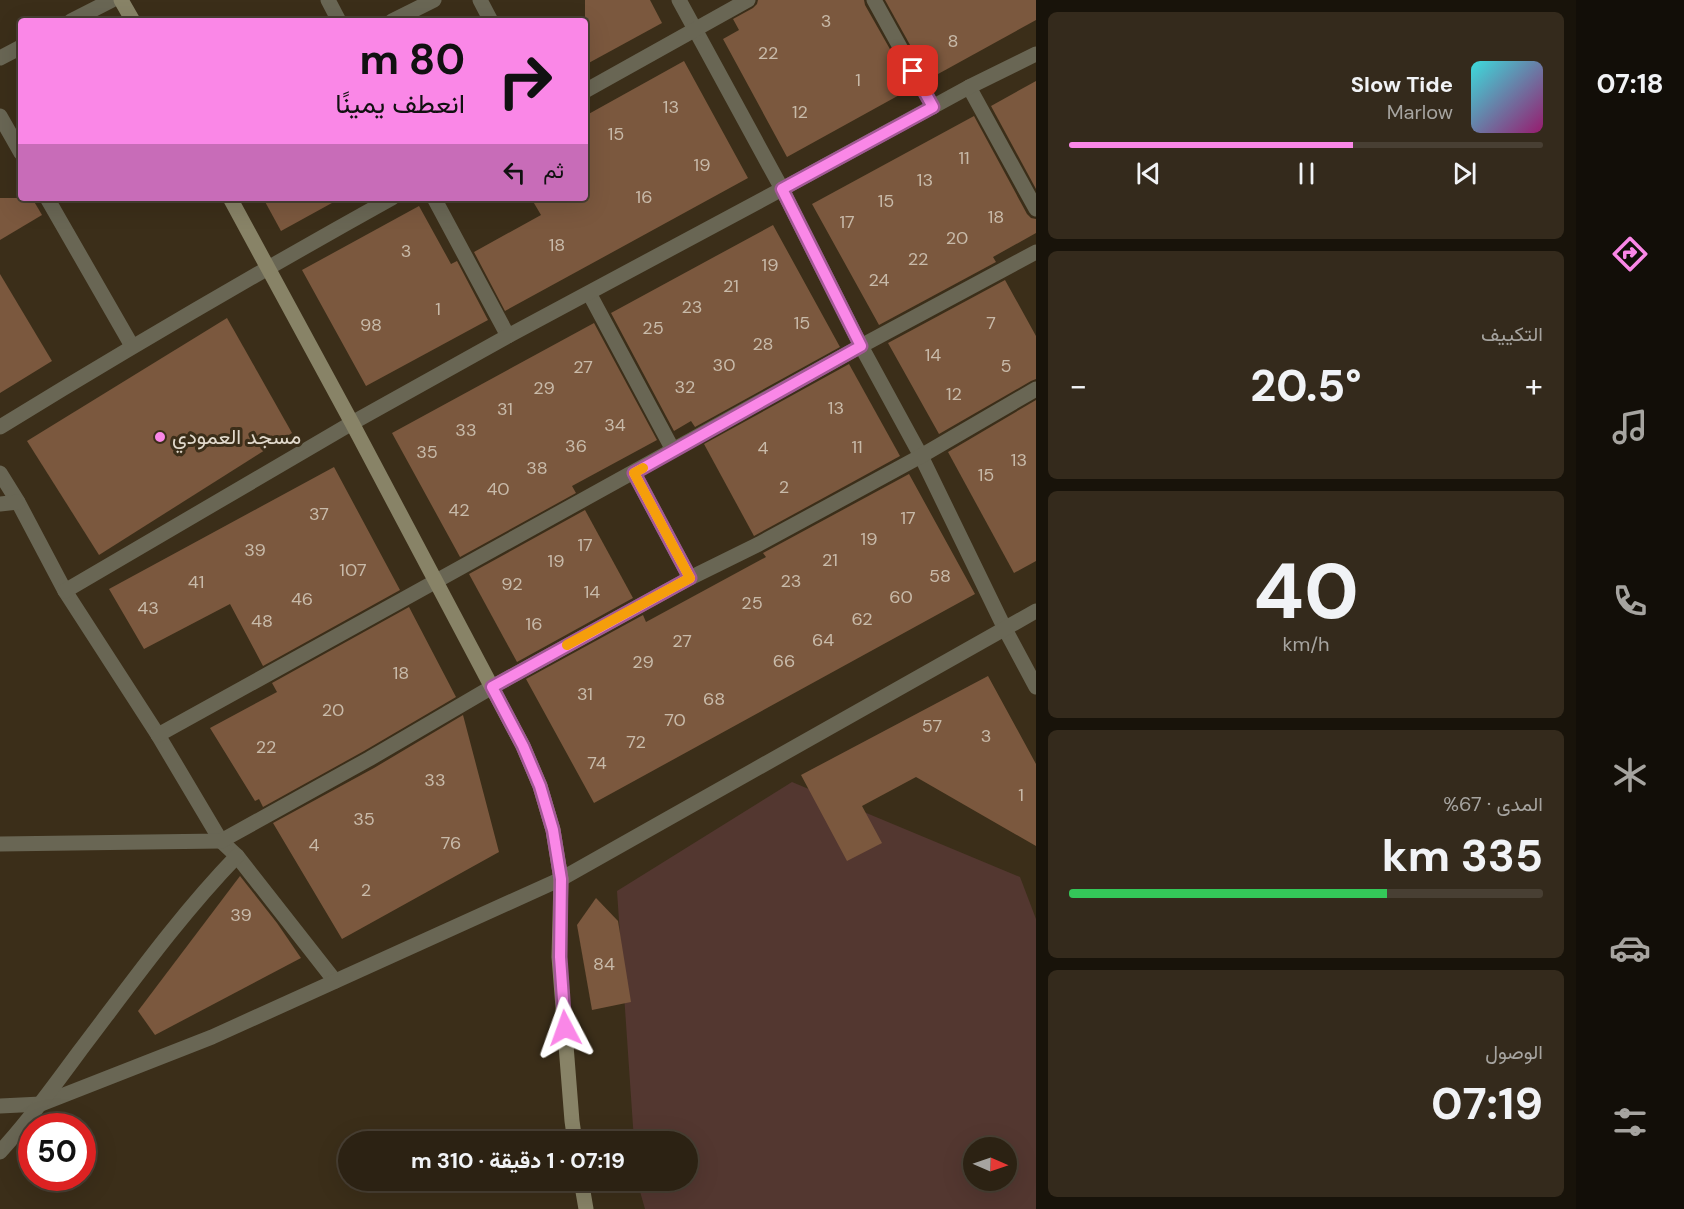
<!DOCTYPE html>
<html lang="ar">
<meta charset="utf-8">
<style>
:root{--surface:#2c2213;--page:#342a1c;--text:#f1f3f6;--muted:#a6a4a0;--line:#483f33;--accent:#fa87e7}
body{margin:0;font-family:"DM Sans",Vazirmatn,sans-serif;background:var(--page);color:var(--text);direction:rtl;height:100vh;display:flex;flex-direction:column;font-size:22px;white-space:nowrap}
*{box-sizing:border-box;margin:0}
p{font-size:20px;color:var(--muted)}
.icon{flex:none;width:33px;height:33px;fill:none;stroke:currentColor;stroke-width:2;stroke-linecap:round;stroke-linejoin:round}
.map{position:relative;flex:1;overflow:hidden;direction:ltr}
.sheet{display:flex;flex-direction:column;gap:12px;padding:12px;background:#18130a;width:540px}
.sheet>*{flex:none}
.hud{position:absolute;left:18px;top:18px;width:570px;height:183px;border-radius:6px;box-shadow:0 6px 24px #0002,0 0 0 2px var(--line);direction:rtl;background:#fa87e7;color:#111;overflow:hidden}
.needle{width:39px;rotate:92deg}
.tools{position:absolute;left:963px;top:1137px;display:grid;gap:12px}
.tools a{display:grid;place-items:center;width:54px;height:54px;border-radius:50%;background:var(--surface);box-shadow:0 6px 24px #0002,0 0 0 2px var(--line);font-size:30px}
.speed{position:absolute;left:18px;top:1113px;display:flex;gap:12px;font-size:30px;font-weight:700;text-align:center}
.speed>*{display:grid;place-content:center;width:78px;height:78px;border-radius:50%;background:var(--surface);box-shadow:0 6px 24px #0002,0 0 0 2px var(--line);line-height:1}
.speed .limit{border:9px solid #d22;background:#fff;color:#111}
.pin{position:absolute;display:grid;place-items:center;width:51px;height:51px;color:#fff;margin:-26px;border-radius:12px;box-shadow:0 3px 9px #0006}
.me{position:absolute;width:66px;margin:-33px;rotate:356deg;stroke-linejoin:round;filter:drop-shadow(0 0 4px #0008)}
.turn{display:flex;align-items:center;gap:21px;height:126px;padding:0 24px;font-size:27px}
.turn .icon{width:78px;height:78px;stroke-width:2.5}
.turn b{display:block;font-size:42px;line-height:51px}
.then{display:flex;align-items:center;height:57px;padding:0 24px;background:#0003;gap:12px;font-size:22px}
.big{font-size:45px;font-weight:700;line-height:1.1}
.sheet .widget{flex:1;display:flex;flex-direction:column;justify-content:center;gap:9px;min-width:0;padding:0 21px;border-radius:9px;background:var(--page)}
.sheet .dial{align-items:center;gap:0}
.dial b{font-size:78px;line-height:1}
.song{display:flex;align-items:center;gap:18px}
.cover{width:72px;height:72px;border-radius:9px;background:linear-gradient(135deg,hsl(180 70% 55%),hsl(320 70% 35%))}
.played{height:6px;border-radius:3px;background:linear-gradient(90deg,var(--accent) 60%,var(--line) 60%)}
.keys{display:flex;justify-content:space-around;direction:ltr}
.heat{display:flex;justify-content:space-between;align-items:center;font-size:33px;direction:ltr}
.charge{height:9px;border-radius:4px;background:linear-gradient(90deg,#34c759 67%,var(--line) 0)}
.trip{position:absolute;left:338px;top:1131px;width:360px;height:60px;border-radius:30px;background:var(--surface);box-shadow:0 6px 24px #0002,0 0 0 2px var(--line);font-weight:700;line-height:60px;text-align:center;direction:rtl}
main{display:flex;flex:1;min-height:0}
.dock{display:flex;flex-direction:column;width:108px;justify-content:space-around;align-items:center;background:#120e08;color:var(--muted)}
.dock .icon{width:42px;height:42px}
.dock .current{color:var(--accent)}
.dock b{font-size:27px;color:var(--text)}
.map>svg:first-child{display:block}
</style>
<main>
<nav class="dock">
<b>07:18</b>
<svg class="icon current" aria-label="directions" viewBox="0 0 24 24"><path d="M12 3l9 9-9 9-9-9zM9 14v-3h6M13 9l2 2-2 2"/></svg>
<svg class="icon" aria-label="music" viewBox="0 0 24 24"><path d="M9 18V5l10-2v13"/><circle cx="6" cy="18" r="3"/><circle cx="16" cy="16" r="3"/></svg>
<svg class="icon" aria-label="phone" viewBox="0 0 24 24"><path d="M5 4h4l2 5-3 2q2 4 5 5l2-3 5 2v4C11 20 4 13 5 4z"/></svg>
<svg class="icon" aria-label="climate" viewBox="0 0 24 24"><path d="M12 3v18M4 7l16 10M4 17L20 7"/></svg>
<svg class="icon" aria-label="car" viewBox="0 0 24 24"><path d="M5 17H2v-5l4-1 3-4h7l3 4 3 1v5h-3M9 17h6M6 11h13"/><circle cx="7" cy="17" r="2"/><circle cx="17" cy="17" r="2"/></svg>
<svg class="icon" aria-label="filters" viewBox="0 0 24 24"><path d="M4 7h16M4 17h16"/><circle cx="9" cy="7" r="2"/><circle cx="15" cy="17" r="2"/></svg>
</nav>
<section class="sheet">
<div class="widget">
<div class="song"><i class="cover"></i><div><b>Slow Tide</b><p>Marlow</p></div></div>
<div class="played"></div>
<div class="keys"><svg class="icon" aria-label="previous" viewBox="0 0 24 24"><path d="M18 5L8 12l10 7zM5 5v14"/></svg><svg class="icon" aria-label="pause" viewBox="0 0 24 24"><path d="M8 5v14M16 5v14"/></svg><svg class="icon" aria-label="next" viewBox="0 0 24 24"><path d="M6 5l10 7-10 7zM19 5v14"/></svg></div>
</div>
<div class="widget"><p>التكييف</p>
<div class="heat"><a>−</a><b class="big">20.5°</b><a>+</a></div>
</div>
<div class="widget dial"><b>40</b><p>km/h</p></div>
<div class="widget"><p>المدى · 67%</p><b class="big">335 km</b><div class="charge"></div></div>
<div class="widget"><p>الوصول</p><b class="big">07:19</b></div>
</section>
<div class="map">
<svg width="1036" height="1209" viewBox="0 0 1036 1209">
<rect width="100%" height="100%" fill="#3b2e19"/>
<path fill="#533730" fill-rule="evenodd" d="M792,782L1020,877L1036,919V1209H645L637,1181L687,1180V1142L634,1141L617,891ZM974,1148H1006V1180H974Z"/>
<g fill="#7b583e">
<polygon points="585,0 650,0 662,23 585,65"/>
<polygon points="758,0 864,0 865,5 912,88 787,157 723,39 739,30 733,19 753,8 757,4"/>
<polygon points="885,0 1036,0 1036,20 929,79"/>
<polygon points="684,61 748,178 505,311 474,252 541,215 531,198 585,198 585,116"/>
<polygon points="1036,81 1036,189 991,106"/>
<polygon points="974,116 1027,214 1031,218 1036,219 1036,233 993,257 996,262 879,325 812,204"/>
<polygon points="0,198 32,198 42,215 0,240"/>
<polygon points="263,198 341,198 281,231"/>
<polygon points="419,206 451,264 457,261 488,320 366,386 302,270"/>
<polygon points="773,225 840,347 695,427 691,421 674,431 611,313"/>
<polygon points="0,274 52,361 0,393"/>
<polygon points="1005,280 1036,336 1036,379 1031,381 939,434 888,343"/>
<polygon points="227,318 292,433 99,555 27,441"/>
<polygon points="594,323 657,440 572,486 576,493 460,557 392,433"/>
<polygon points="849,364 900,456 754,536 704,444"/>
<polygon points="1036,400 1036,561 1014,573 948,452"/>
<polygon points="334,467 400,590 263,666 230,604 144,649 109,589"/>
<polygon points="909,474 975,594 594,803 526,679 643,615 646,622 766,557 763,553"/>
<polygon points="585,510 633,598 517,662 469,574"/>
<polygon points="409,607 456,697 364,751 263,807 259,799 255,801 210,728 277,692 272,683"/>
<polygon points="988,676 1036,764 1036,846 916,777 862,806 882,843 847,861 801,775"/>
<polygon points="463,715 499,852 342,939 273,823 374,768"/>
<polygon points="240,876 277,923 301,958 155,1035 138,1011"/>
<polygon points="596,898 618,921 631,1002 592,1010 577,925"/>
</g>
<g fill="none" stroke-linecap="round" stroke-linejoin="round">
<g stroke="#696654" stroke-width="15">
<polyline points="328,0 339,21"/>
<polyline points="480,0 491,21"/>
<polyline points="679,0 782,189 861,346 921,456 1005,629 1036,687"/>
<polyline points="874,0 933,107"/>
<polyline points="71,21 112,0"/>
<polyline points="392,21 434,0"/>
<polyline points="0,58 21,47"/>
<polyline points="969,87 1036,209"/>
<polyline points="585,91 748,0"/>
<polyline points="0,116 21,153"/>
<polyline points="47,198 132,346"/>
<polyline points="434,198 508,336"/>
<polyline points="589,293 673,450"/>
<path d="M0,427C129,348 259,272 392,198"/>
<polyline points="0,473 18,502 65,591 158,735 221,841 237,856 335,981"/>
<polyline points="634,473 690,578"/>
<polyline points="0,504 18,502"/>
<polyline points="65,591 352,423 508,336 782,189 969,87 1036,54"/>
<polyline points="158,735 861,346 1036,252"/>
<polyline points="0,844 221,841 369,759 492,687 690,578 759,544 921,456 1036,389"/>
<polyline points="0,1106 41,1104 212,1037 561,879 1036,611"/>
<path d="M0,1152C29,1120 54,1086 79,1052C130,985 179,916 237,856"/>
</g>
<g stroke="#888367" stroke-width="15">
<polyline points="121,0 133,21"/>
<polyline points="230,198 352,423 523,746 540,786 553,830 561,879 559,957 572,1121 575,1142"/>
<polyline points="581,1180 586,1209"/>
</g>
</g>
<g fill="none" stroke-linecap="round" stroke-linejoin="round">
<defs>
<polyline id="route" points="565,1028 560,957 561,879 553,830 540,786 523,746 492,687 690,578 634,473 861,346 782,189 933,107 913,71"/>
</defs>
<use href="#route" stroke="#a25896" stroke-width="15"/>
<use href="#route" stroke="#fa87e7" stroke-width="10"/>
<polyline stroke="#f59e0b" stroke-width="10" points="567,645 690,578 634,473 643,468"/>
</g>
<circle fill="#fa87e7" stroke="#3b2e19" stroke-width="2" cx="160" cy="437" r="6"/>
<g text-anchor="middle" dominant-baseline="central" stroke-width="6" stroke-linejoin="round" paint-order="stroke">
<g font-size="18" fill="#c8baa9">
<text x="826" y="21">3</text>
<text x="953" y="41">8</text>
<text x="768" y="53">22</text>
<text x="858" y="80">1</text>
<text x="671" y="107">13</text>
<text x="800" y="112">12</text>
<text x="616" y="134">15</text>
<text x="964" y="158">11</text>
<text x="702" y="165">19</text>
<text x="925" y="180">13</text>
<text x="644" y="197">16</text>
<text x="886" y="201">15</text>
<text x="996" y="217">18</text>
<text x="847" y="222">17</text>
<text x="957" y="238">20</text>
<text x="557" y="245">18</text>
<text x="406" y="251">3</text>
<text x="918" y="259">22</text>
<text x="770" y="265">19</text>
<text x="879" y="280">24</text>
<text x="731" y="286">21</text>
<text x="692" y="307">23</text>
<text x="438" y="309">1</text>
<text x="802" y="323">15</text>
<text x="991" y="323">7</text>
<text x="371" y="325">98</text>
<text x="653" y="328">25</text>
<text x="763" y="344">28</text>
<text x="933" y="355">14</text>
<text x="724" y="365">30</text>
<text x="1006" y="366">5</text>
<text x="583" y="367">27</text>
<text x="685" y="387">32</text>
<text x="544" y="388">29</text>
<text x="954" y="394">12</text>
<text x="836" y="408">13</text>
<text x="505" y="409">31</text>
<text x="615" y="425">34</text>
<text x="466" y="430">33</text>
<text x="576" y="446">36</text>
<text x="857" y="447">11</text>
<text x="763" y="448">4</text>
<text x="427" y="452">35</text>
<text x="1019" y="460">13</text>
<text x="537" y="468">38</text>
<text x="986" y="475">15</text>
<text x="784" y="487">2</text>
<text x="498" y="489">40</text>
<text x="459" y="510">42</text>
<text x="319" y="514">37</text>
<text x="908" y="518">17</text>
<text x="869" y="539">19</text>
<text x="585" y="545">17</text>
<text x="255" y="550">39</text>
<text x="830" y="560">21</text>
<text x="556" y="561">19</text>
<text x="353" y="570">107</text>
<text x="940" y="576">58</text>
<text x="791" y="581">23</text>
<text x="196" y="582">41</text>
<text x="512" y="584">92</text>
<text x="592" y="592">14</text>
<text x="901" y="597">60</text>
<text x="302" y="599">46</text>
<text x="752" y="603">25</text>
<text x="148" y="608">43</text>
<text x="862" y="619">62</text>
<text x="262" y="621">48</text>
<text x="534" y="624">16</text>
<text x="823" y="640">64</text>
<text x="682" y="641">27</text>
<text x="784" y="661">66</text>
<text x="643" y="662">29</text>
<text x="401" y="673">18</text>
<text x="585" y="694">31</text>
<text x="714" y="699">68</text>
<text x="333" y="710">20</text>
<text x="675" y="720">70</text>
<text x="932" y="726">57</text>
<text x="986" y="736">3</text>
<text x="636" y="742">72</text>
<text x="266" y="747">22</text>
<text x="597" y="763">74</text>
<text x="435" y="780">33</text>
<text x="1021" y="795">1</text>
<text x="364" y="819">35</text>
<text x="451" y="843">76</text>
<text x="314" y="845">4</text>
<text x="366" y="890">2</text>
<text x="241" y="915">39</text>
<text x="604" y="964">84</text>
</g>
<g font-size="21" fill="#e2dacd" stroke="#3b2e19" text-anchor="start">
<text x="172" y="437">مسجد العمودي</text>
</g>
</g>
</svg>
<div class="tools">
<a><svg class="needle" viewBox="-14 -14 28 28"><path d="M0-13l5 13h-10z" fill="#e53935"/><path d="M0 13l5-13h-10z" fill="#a6a4a0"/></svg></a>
</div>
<div class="speed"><div class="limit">50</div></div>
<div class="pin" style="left:913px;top:71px;background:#d93025"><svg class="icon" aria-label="arrive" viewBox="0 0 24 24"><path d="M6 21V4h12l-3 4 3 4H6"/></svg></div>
<svg class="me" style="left:565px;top:1028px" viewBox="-20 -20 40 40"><path d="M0-17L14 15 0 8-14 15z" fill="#fa87e7" stroke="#fff" stroke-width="4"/></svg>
<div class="trip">07:19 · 1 دقيقة · 310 m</div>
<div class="hud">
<div class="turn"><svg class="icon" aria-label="right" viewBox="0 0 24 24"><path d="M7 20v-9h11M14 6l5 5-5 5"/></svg><div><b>80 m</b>انعطف يمينًا</div></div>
<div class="then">ثم<svg class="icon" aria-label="left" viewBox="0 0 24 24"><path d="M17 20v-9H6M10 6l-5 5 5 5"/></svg></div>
</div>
</div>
</main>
